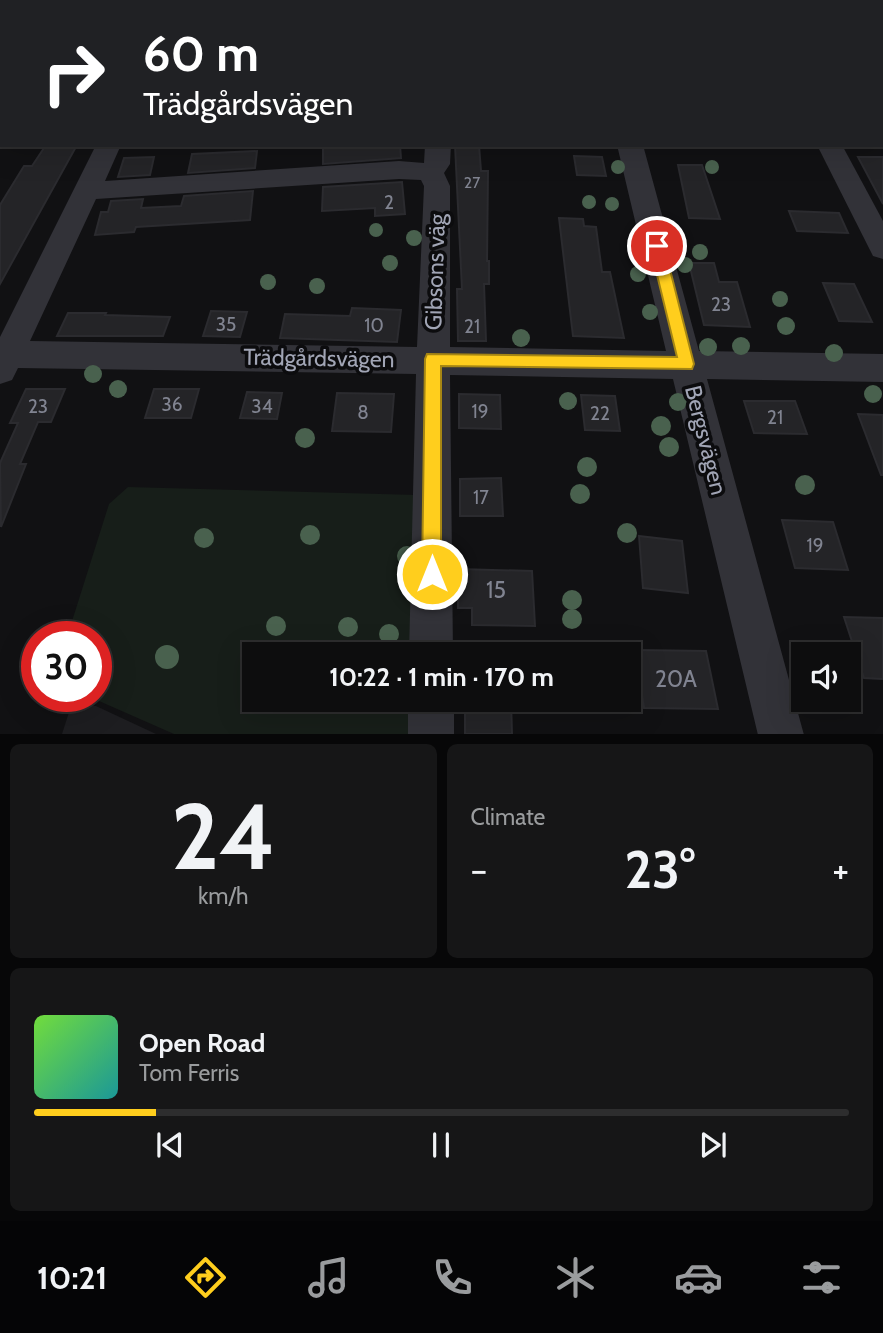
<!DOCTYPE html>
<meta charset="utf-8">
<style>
:root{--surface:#0d0d0e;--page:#161617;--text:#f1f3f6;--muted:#9a9c9e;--line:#2d2d2e;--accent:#ffce1d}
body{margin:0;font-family:Cabin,sans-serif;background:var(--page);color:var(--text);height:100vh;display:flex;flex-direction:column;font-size:26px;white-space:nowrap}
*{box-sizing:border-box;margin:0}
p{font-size:23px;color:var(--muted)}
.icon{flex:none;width:38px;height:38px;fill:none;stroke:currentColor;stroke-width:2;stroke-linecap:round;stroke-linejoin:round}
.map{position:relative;height:734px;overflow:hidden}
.panel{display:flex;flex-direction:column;gap:10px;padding:10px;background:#070708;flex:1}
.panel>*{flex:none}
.guide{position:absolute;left:0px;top:0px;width:884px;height:147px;box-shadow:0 7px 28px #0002,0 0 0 2px var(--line);background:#202124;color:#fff;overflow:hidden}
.controls{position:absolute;left:791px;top:642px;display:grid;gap:14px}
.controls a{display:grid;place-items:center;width:70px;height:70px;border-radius:0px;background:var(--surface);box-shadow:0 7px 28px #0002,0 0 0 2px var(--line);font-size:35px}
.speed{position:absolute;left:21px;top:621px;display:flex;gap:14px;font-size:35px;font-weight:700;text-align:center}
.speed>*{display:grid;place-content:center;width:91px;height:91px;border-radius:50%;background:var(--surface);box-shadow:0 7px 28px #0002,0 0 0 2px var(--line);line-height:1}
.speed .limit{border:10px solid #d22;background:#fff;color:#111}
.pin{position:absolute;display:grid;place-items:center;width:60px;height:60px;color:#fff;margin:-30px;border:4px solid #fff;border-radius:50%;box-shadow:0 2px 7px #0007}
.me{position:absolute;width:77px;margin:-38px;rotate:0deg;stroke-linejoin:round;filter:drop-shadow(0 0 5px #0008)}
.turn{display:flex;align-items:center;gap:24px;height:147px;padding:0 28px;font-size:32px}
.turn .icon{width:91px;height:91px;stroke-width:2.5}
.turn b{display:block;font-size:49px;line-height:60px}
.big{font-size:52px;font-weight:800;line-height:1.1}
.panel .widget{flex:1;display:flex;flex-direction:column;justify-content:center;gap:10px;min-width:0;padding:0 24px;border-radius:10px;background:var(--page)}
.panel .dial{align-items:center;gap:0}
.dial b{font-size:91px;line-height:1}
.song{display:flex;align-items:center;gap:21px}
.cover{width:84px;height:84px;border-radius:10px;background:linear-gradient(135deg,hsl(100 70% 55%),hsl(180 70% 35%))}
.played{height:7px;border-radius:4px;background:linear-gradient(90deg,var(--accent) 15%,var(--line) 15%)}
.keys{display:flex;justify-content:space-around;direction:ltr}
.heat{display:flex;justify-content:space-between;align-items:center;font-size:38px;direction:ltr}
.panel .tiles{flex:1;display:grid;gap:10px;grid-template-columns:1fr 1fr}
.widget:last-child{grid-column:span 2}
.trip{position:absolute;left:242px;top:642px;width:399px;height:70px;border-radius:0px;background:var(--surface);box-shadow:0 7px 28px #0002,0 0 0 2px var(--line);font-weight:800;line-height:70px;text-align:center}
.tab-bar{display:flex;height:112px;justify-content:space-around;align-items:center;background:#050506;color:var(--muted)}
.tab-bar .icon{width:49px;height:49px}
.tab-bar .current{color:var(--accent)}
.tab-bar b{font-size:32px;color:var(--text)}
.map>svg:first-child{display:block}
</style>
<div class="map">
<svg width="883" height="735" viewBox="0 0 883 735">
<rect width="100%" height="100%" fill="#111113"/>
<polygon fill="#1d1d20" points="72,703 96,706 156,734 62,734"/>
<polygon fill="#171e19" points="128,487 417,495 414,654 254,654 254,700 413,700 412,734 174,734 99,701 47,699 48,697 96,696 96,637 67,637 109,504"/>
<g fill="#242427" stroke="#2b2b2f" stroke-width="2">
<polygon points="46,145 77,145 0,284 0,205 24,166 32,166"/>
<polygon points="323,145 400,145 401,158 323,164"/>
<polygon points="455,145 479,145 481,171 488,171 487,261 489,261 489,284 484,284 486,341 458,341 457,289 462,289"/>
<polygon points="257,151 255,168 188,173 192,154"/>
<polygon points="574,156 602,157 606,176 577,175"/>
<polygon points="154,157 150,175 118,177 124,158"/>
<polygon points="858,157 883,157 883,204"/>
<polygon points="678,165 702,165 720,219 689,218"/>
<polygon points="402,182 405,214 375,216 375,208 322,211 323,187"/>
<polygon points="253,191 250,220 136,227 134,232 95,235 101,212 108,212 111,201 143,199 141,208 181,206 184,196"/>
<polygon points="789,211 839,213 848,233 797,231"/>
<polygon points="559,218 583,219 584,226 596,227 602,272 610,272 624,338 573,336"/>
<polygon points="689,263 714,263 719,282 737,282 750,327 704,325"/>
<polygon points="823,283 854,284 872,322 839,321"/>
<polygon points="352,308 401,310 397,342 280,338 285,314 350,316"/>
<polygon points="211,311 247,312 240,337 203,336"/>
<polygon points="68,313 106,313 105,315 170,317 163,336 57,336"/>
<polygon points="26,389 65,389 51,422 38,422 20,464 26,464 1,527 0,463 18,423 10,423"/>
<polygon points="154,389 199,389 191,418 145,418"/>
<polygon points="247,392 282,393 277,419 240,418"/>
<polygon points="337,393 394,394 391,432 332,431"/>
<polygon points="459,394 500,395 501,429 459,428"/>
<polygon points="581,395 615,396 620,431 585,430"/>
<polygon points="744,401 795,401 807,434 754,433"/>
<polygon points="858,414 883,415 883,475 881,475"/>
<polygon points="501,478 503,516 460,516 460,479"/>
<polygon points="782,520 833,522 848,570 795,568"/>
<polygon points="639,536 682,541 688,593 643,588"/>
<polygon points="458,569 532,571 535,626 472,625 472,608 458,608"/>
<polygon points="844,617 883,618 883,679 864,678"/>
<polygon points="635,650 706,651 718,709 644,708"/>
<polygon points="465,700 511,700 512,734 465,734"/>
</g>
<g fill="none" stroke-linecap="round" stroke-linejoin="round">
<g fill="#323238" fill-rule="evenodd">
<polygon points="0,0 10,2 2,2 2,11"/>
<polygon points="19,0 40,0 18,2"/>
<polygon points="181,0 201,0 180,2"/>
<polygon points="497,0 524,0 496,2"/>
<polygon points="554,0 574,0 575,2 555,2"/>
<rect x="882" y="45" width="1" height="14"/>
<rect x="0" y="72" width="2" height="14"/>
<path d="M96,145H121L105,181L399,161L424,163L425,145H451L450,164L444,173L450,186V347L666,351L617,145H643L699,351L883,354V382L707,379L804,735H758L673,379L450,375L453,654H409L416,374L18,368L12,380L0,384V337ZM399,179L421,180L424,186L417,347L30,341L96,199Z"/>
<polygon points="817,145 842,145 883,221 883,259 873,256"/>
<rect x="408" y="700" width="46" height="35"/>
</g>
</g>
<g fill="#49614e">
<circle cx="618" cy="167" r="7"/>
<circle cx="712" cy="167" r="7"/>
<circle cx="589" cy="202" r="7"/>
<circle cx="612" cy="204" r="7"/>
<circle cx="376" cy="230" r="7"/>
<circle cx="414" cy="238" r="8"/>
<circle cx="677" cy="243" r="8"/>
<circle cx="700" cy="252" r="8"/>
<circle cx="390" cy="263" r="8"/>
<circle cx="685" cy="265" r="8"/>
<circle cx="638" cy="274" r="8"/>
<circle cx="268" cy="282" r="8"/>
<circle cx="317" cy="286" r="8"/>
<circle cx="780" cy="299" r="8"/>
<circle cx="650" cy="312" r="8"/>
<circle cx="786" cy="326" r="9"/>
<circle cx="521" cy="338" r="9"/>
<circle cx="741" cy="346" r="9"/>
<circle cx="708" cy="347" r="9"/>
<circle cx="834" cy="353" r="9"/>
<circle cx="93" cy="374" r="9"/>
<circle cx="118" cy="389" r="9"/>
<circle cx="873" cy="394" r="9"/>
<circle cx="568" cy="401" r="9"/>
<circle cx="678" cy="402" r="9"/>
<circle cx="661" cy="426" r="10"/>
<circle cx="305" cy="438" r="10"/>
<circle cx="669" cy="447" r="10"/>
<circle cx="587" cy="467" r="10"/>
<circle cx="805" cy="485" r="10"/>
<circle cx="580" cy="494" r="10"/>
<circle cx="627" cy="533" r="10"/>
<circle cx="310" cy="535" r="10"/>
<circle cx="204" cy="538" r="10"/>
<circle cx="407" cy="556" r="10"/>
<circle cx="572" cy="600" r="10"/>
<circle cx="572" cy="619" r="10"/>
<circle cx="276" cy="626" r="10"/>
<circle cx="348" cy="627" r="10"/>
<circle cx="389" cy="634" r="10"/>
<circle cx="167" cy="657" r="12"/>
</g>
<polygon fill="#ffce1d" stroke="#a68613" stroke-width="2" points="657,241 664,246 694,364 692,369 441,366 441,574 439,581 432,584 425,581 422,574 425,359 427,354 677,357 650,246"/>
<g text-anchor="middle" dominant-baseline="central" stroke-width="7" stroke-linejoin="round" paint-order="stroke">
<g font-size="16" fill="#818491">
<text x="472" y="182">27</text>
</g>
<g font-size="19" fill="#818491">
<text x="389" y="202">2</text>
<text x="721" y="304">23</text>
<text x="226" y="324">35</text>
<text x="374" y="325">10</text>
<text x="472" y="326">21</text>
<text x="172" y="404">36</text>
<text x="38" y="406">23</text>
<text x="262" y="406">34</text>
<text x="480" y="411">19</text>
<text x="363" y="412">8</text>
<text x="600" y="413">22</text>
<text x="775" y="417">21</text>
<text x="481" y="497">17</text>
<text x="815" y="545">19</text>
</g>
<g font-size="23" fill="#a1a5b5" stroke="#0c0c0e">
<text transform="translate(435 272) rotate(-88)">Gibsons väg</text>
<text transform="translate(319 358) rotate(1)">Trädgårdsvägen</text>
<text transform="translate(706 440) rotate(76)">Bergsvägen</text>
</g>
<g font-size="23" fill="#818491">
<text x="496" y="590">15</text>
<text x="676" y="679">20A</text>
</g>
</g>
</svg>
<div class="controls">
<a><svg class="icon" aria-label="sound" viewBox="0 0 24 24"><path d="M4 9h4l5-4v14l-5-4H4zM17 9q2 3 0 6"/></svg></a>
</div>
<div class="speed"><div class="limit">30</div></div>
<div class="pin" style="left:657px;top:246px;background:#d93025"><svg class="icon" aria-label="arrive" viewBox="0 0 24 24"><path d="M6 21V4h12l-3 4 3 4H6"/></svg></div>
<svg class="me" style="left:432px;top:574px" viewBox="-20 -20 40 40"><circle r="17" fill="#ffce1d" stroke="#fff" stroke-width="3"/><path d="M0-11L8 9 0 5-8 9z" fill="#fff"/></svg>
<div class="trip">10:22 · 1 min · 170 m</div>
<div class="guide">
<div class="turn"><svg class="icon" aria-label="right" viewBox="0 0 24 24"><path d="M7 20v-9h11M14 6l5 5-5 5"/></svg><div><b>60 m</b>Trädgårdsvägen</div></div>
</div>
</div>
<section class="panel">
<div class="tiles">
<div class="widget dial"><b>24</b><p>km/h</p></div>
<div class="widget"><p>Climate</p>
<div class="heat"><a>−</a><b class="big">23°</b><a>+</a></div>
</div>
<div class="widget">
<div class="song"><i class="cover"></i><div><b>Open Road</b><p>Tom Ferris</p></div></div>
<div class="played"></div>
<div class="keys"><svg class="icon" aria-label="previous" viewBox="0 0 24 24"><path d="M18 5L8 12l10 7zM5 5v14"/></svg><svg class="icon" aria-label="pause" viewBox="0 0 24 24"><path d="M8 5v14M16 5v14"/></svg><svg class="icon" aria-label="next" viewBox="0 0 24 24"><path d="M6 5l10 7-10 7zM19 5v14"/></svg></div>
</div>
</div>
</section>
<nav class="tab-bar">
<b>10:21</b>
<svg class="icon current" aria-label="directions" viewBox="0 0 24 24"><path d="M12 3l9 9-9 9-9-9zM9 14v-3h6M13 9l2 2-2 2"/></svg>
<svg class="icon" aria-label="music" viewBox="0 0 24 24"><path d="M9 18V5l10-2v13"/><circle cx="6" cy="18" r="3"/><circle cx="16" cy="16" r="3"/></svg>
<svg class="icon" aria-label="phone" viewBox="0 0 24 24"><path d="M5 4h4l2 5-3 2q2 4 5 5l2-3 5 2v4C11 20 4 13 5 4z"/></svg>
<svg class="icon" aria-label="climate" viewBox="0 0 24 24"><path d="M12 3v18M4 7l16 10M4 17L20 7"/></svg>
<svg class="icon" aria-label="car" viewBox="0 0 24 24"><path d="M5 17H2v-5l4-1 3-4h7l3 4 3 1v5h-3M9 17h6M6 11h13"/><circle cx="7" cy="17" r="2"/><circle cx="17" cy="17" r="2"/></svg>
<svg class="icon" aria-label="filters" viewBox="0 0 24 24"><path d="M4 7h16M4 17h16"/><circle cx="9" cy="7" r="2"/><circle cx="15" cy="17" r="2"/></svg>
</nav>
